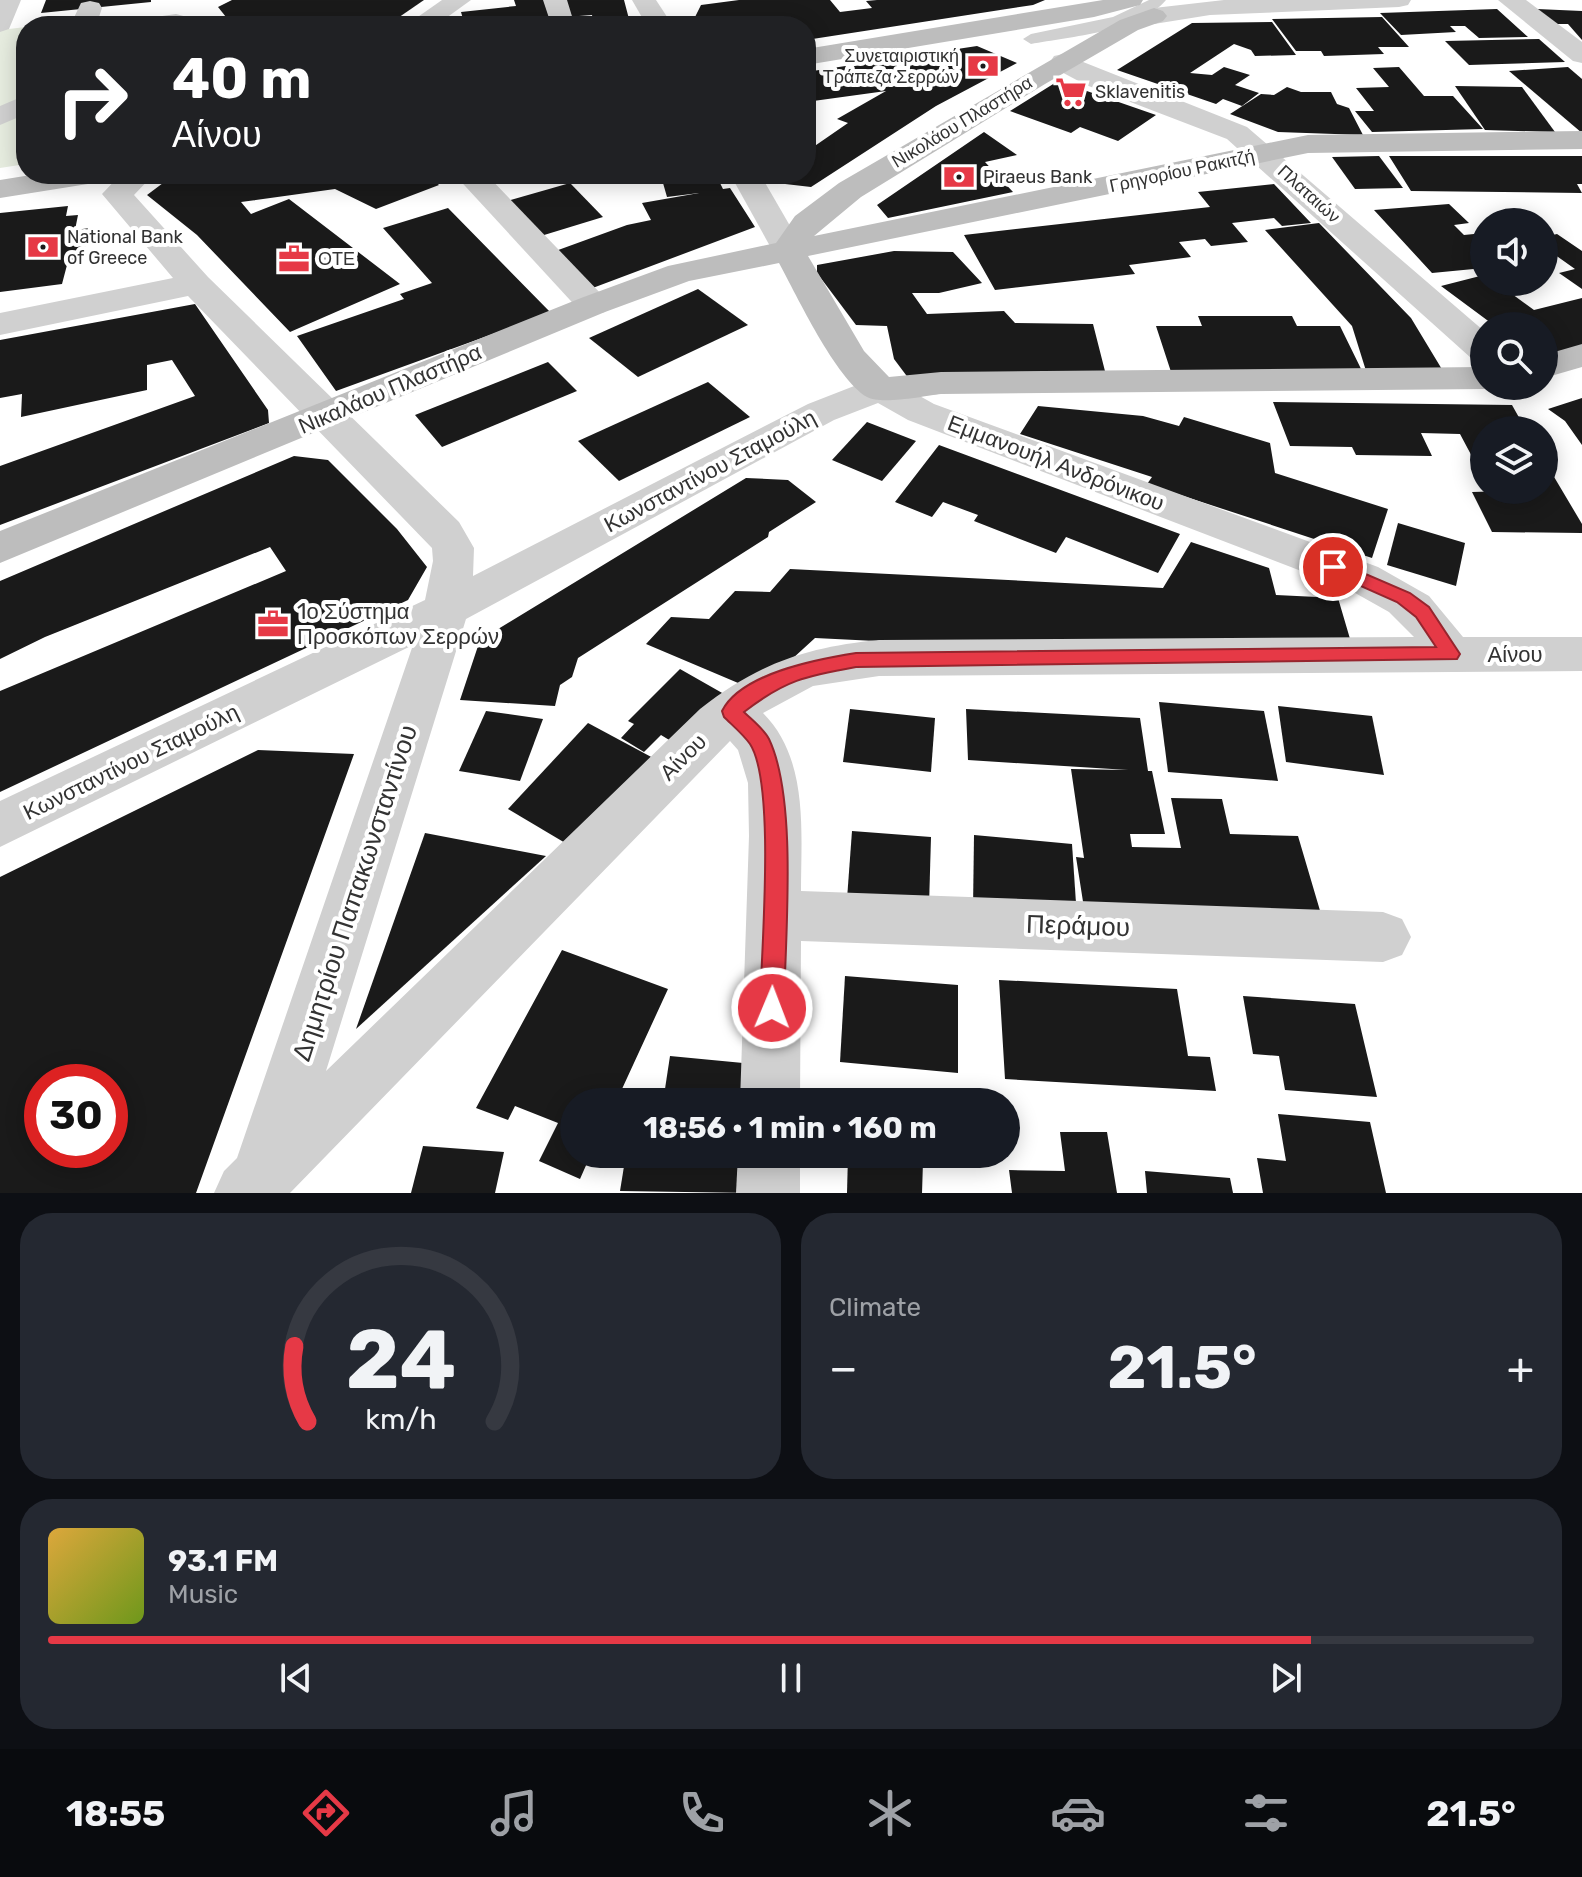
<!DOCTYPE html>
<meta charset="utf-8">
<style>
:root{--surface:#171b24;--page:#242831;--text:#f1f3f6;--muted:#9ea1a6;--line:#363941;--accent:#e63946}
body{margin:0;font-family:Rubik,sans-serif;background:var(--page);color:var(--text);height:100vh;display:flex;flex-direction:column;font-size:30px;white-space:nowrap}
*{box-sizing:border-box;margin:0}
p{font-size:26px;color:var(--muted)}
.icon{flex:none;width:44px;height:44px;fill:none;stroke:currentColor;stroke-width:2;stroke-linecap:round;stroke-linejoin:round}
.map{position:relative;height:1193px;overflow:hidden}
.drawer{display:flex;flex-direction:column;gap:20px;padding:20px;background:#0d0f14;flex:1}
.drawer>*{flex:none}
.top-card{position:absolute;left:16px;top:16px;width:800px;height:168px;border-radius:32px;box-shadow:0 4px 20px #0003;background:#202124;color:#fff;overflow:hidden}
.fabs{position:absolute;left:1470px;top:208px;display:grid;gap:16px}
.fabs a{display:grid;place-items:center;width:88px;height:88px;border-radius:50%;background:var(--surface);box-shadow:0 4px 20px #0003;font-size:40px}
.speed{position:absolute;left:24px;top:1064px;display:flex;gap:16px;font-size:40px;font-weight:700;text-align:center}
.speed>*{display:grid;place-content:center;width:104px;height:104px;border-radius:50%;background:var(--surface);box-shadow:0 4px 20px #0003;line-height:1}
.speed .limit{border:12px solid #d22;background:#fff;color:#111}
.pin{position:absolute;display:grid;place-items:center;width:68px;height:68px;color:#fff;margin:-34px;border:4px solid #fff;border-radius:50%;box-shadow:0 2px 8px #0007}
.me{position:absolute;width:88px;margin:-44px;rotate:1deg;stroke-linejoin:round;filter:drop-shadow(0 0 6px #0008)}
.turn{display:flex;align-items:center;gap:28px;height:168px;padding:0 24px;font-size:36px}
.turn .icon{width:104px;height:104px;stroke-width:2.5}
.turn b{display:block;font-size:56px;line-height:68px}
.big{font-size:60px;font-weight:700;line-height:1.1}
.drawer .card{flex:1;display:flex;flex-direction:column;justify-content:center;gap:12px;min-width:0;padding:0 28px;border-radius:32px;background:var(--page)}
.drawer .dial{align-items:center;gap:0}
.dial svg{height:208px;overflow:visible;fill:none;stroke:var(--line);stroke-width:7;stroke-linecap:round;text-anchor:middle}
.dial text{fill:var(--text);stroke:none}
.song{display:flex;align-items:center;gap:24px}
.cover{width:96px;height:96px;border-radius:12px;background:linear-gradient(135deg,hsl(40 70% 55%),hsl(80 70% 35%))}
.played{height:8px;border-radius:4px;background:linear-gradient(90deg,var(--accent) 85%,var(--line) 85%)}
.keys{display:flex;justify-content:space-around;direction:ltr}
.heat{display:flex;justify-content:space-between;align-items:center;font-size:44px;direction:ltr}
.drawer .tiles{flex:1;display:grid;gap:20px;grid-template-columns:1fr 1fr}
.card:last-child{grid-column:span 2}
.trip{position:absolute;left:560px;top:1088px;width:460px;height:80px;border-radius:40px;background:var(--surface);box-shadow:0 4px 20px #0003;font-weight:700;line-height:80px;text-align:center}
.menu{display:flex;height:128px;justify-content:space-around;align-items:center;background:#090b0e;color:var(--muted)}
.menu .icon{width:56px;height:56px}
.menu .selected{color:var(--accent)}
.menu b{font-size:36px;color:var(--text)}
.map>svg:first-child{display:block}
</style>
<div class="map">
<svg width="1582" height="1193" viewBox="0 0 1582 1193">
<rect width="100%" height="100%" fill="#fff"/>
<polygon fill="#e6ecdf" points="26,27 26,164 0,168 0,30"/>
<g fill="#1a1a1a" fill-rule="evenodd">
<polygon points="46,0 151,0 151,2 41,13"/>
<polygon points="232,0 424,0 392,22 230,22 218,7"/>
<polygon points="514,0 546,0 554,20 506,26 465,26 461,12 516,6"/>
<polygon points="564,0 624,0 629,19 634,18 636,26 594,26 592,15 566,17"/>
<polygon points="739,0 830,0 840,12 872,8 866,1 877,0 1045,0 1033,5 806,40 806,26 680,26 677,19 695,17 701,5"/>
<polygon points="1497,9 1528,37 1479,38 1465,26 1450,26 1456,32 1401,35 1380,13"/>
<polygon points="1537,9 1582,11 1582,40 1568,24 1549,24"/>
<polygon points="1382,17 1409,47 1378,47 1384,54 1324,56 1321,51 1296,51 1272,19"/>
<polygon points="1272,22 1296,55 1255,56 1251,50 1234,44 1190,73 1212,75 1224,67 1250,75 1235,85 1259,93 1242,106 1223,99 1216,104 1117,70 1192,23"/>
<polygon points="1539,39 1565,62 1469,65 1445,41"/>
<polygon points="977,46 1017,63 936,106 811,187 768,182 763,174 806,174 806,152 848,123 837,119 886,91 806,102 806,72"/>
<polygon points="1399,67 1424,96 1453,96 1483,129 1372,132 1355,111 1374,111 1356,88 1389,87 1373,68"/>
<polygon points="1568,67 1582,79 1582,133 1509,71"/>
<polygon points="1058,81 1156,115 1118,141 1080,127 1071,133 1010,111"/>
<polygon points="1455,86 1522,87 1555,132 1485,130"/>
<polygon points="1287,87 1301,92 1331,92 1337,104 1349,108 1363,135 1278,132 1230,114 1261,94 1274,95"/>
<polygon points="984,132 1017,155 985,162 1013,192 888,218 877,205"/>
<polygon points="1379,156 1403,188 1355,189 1332,157"/>
<polygon points="1389,156 1582,156 1582,184 1577,184 1582,193 1411,191"/>
<polygon points="175,174 428,174 439,185 376,209 335,189 241,202 251,214 289,199 400,284 290,332 197,235 147,195"/>
<polygon points="717,177 723,189 730,188 755,227 590,289 550,253 627,225 651,220 642,203 699,193 667,197 663,183"/>
<polygon points="570,183 603,217 531,239 500,203"/>
<polygon points="1274,184 1311,223 1282,226 1274,218 1232,223 1248,242 1211,246 1205,239 1179,242 1191,257 1129,265 1135,274 995,290 964,235 1210,207 1198,192"/>
<polygon points="1449,204 1469,223 1454,225 1464,235 1484,233 1484,268 1432,273 1374,210"/>
<polygon points="68,206 66,216 78,215 75,230 90,228 81,264 67,265 62,284 0,292 0,213"/>
<polygon points="448,208 551,313 336,391 297,336 404,299 400,294 432,283 383,228"/>
<polygon points="1319,223 1411,318 1443,371 1367,374 1352,326 1265,230"/>
<polygon points="1557,234 1582,251 1582,289 1559,273 1575,269 1544,247 1544,237"/>
<polygon points="894,251 953,252 982,283 939,293 912,293 927,314 1004,311 1015,323 1093,324 1107,379 912,383 894,359 887,326 856,325 817,273 817,265"/>
<polygon points="1484,275 1484,282 1528,282 1536,288 1512,294 1534,310 1582,298 1582,355 1544,363 1544,326 1495,326 1441,286"/>
<polygon points="698,289 748,325 638,377 589,338"/>
<polygon points="195,304 268,410 269,423 0,525 0,466 195,396 172,360 147,365 147,390 21,417 22,394 0,398 0,340"/>
<polygon points="1198,316 1292,316 1297,326 1340,326 1366,379 1173,378 1156,326 1202,326"/>
<polygon points="548,362 577,391 442,447 415,415"/>
<polygon points="708,382 750,417 619,481 578,441"/>
<polygon points="1582,398 1582,445 1565,421 1548,409"/>
<polygon points="1273,402 1512,405 1526,430 1484,430 1484,479 1460,434 1421,433 1432,456 1356,455 1352,447 1290,446"/>
<polygon points="1038,406 1143,416 1179,426 1184,417 1270,443 1275,473 1388,509 1372,558 1147,484 1152,477 1020,434"/>
<polygon points="867,422 916,441 882,481 832,460"/>
<polygon points="939,445 1180,534 1158,573 1066,537 1056,553 974,521 978,515 943,502 932,517 895,502"/>
<polygon points="294,456 328,460 397,529 427,567 408,600 0,792 0,691 286,571 270,547 45,637 0,659 0,581"/>
<polygon points="1544,460 1582,524 1582,533 1492,532 1472,492 1544,490"/>
<polygon points="746,478 788,480 816,502 769,532 768,537 578,658 572,677 560,685 555,706 460,700 480,640"/>
<polygon points="1398,523 1465,543 1456,586 1387,565"/>
<polygon points="1191,542 1269,568 1276,595 1338,598 1353,649 1185,656 815,638 757,691 646,644 671,617 709,619 735,591 770,592 790,569 1163,588"/>
<polygon points="680,669 731,698 684,749 661,735 644,752 621,738 634,724 628,721"/>
<polygon points="1159,702 1264,711 1278,781 1168,772"/>
<polygon points="1278,706 1372,716 1384,775 1286,762"/>
<polygon points="850,709 935,718 931,772 843,762"/>
<polygon points="966,709 1140,718 1148,771 1152,771 1165,834 1130,834 1132,847 1181,848 1171,798 1222,799 1230,834 1298,836 1321,914 1084,908 1076,857 1084,858 1071,769 1128,770 968,760"/>
<polygon points="486,711 543,719 520,781 459,771"/>
<polygon points="588,723 655,759 577,850 508,809"/>
<path d="M258,750L354,754L196,1193H0V877ZM42,1082H110V1150H42Z"/>
<polygon points="852,831 931,837 929,906 847,899"/>
<polygon points="425,833 546,856 356,1029"/>
<polygon points="974,835 1072,844 1077,918 973,909"/>
<polygon points="562,950 668,989 616,1102 574,1102 574,1154 591,1154 580,1179 539,1161 558,1123 515,1106 508,1120 476,1108"/>
<polygon points="845,976 958,985 958,1073 840,1062"/>
<polygon points="999,980 1177,989 1188,1056 1210,1057 1216,1091 1005,1079"/>
<polygon points="1243,996 1355,1004 1377,1097 1285,1090 1279,1056 1253,1054"/>
<polygon points="670,1056 764,1065 760,1102 663,1102"/>
<polygon points="1278,1114 1370,1122 1386,1193 1263,1193 1257,1158 1286,1161"/>
<polygon points="1060,1132 1107,1132 1117,1193 1012,1193 1009,1170 1065,1171"/>
<polygon points="423,1146 504,1152 495,1193 411,1193"/>
<polygon points="626,1154 754,1154 750,1193 620,1191"/>
<polygon points="848,1155 923,1161 922,1193 847,1193"/>
<polygon points="1145,1171 1230,1178 1233,1193 1147,1193"/>
</g>
<g fill="none" stroke-linecap="round" stroke-linejoin="round">
<path fill="#d0d0d0" fill-rule="evenodd" d="M1149,0H1166C1141,31 1069,37 1031,44L1023,39L1031,34L1113,17Z"/>
<g fill="#d0d0d0" fill-rule="evenodd">
<polygon points="0,0 21,0 9,29 0,32"/>
<polygon points="442,0 471,0 435,26 405,26"/>
<polygon points="543,0 567,0 575,26 527,26 531,21 549,18"/>
<polygon points="632,0 656,0 673,26 647,26"/>
<polygon points="1411,0 1408,5 1399,7 1210,15 1154,24 1145,21 1141,16 1145,11 1154,8 1224,0"/>
<polygon points="1498,0 1526,0 1582,42 1582,63 1573,61"/>
<polygon points="90,1 99,3 102,8 96,26 70,26 81,3"/>
<polygon points="176,14 202,21 206,26 124,26 128,21"/>
<polygon points="1063,54 1247,127 1484,331 1484,361 1471,358 1227,139 1086,85 1054,68 1050,62 1054,56"/>
<polygon points="26,95 26,114 0,125 0,106"/>
<path d="M121,174H154L134,195L208,277L459,522L474,548L473,576L808,404L867,381L880,377L893,381L934,404L1378,567L1429,596L1463,637H1582V671L879,676L813,686L763,713C809,759 801,832 801,891L1383,912L1402,919L1411,937L1402,955L1383,962L801,941L800,1102H740L749,836L748,783L738,750L730,741L290,1193H214L224,1171L237,1158L413,645L0,847V801L425,600L433,561L432,548L188,296L0,335V313L173,278L102,194ZM878,403L908,420L1348,589L1389,612L1414,637L879,640C806,647 757,664 700,709L326,1071L466,619L834,420Z"/>
<polygon points="454,174 486,174 605,298 610,305 605,312 593,315 581,312"/>
<polygon points="730,174 760,174 804,250 800,257 788,260 776,257"/>
<polygon points="738,1154 800,1154 800,1193 736,1193"/>
</g>
<g fill="#bdbdbd" fill-rule="evenodd">
<polygon points="1103,0 1143,0 1140,5 1094,17 806,65 806,49"/>
<path d="M1154,8L1163,11L1167,16L1163,21L1138,30L1045,84L861,197L814,236L1308,135L1582,131V149L1308,153L808,256L864,351L889,377L941,372L1484,367V386H1497L1484,389L941,394C924,396 881,405 867,397C836,379 797,296 779,263L689,281L605,312L0,563V531L581,298L668,266L776,243L795,216L839,183L1120,20Z"/>
<polygon points="37,174 109,174 105,180 94,183 0,198 0,180"/>
<polygon points="1582,344 1582,367 1544,378 1544,355"/>
</g>
</g>
<path fill="#e63946" stroke="#96252e" stroke-width="2" d="M1333,560L1410,593L1429,607L1460,654L1457,659L856,667C806,676 785,680 744,712C752,720 764,729 769,739C798,800 785,938 784,1008L780,1016L772,1020L764,1016L760,1008C761,954 776,784 750,744C743,734 732,725 724,717L722,711C741,673 818,659 856,653L1436,647L1416,617L1397,602L1327,571L1325,567Z"/>
<defs>
<symbol id="bank-bare" viewBox="-9 -9 18 18"><path d="M-6-4H6V4H-6ZM0-2.3a2.3 2.3 0 1 0 0 4.6a2.3 2.3 0 1 0 0-4.6Z" fill="#e63946" stroke="#fff" stroke-width="2.5" paint-order="stroke"/></symbol>
<symbol id="supermarket-bare" viewBox="-9 -9 18 18"><path d="M-6-5.5h2.5l.6 2H6L4.5 2H-2.5L-4.4-4H-6ZM-1.5 3.2a1.3 1.3 0 1 0 .1 0ZM3 3.2a1.3 1.3 0 1 0 .1 0Z" fill="#e63946" stroke="#fff" stroke-width="2.5" paint-order="stroke"/></symbol>
<symbol id="office-bare" viewBox="-9 -9 18 18"><path d="M-6-3h4V-5.5h4V-3h4V5H-6ZM-1-4.5V-3h2v-1.5ZM-6 0V1H6V0Z" fill="#e63946" stroke="#fff" stroke-width="2.5" paint-order="stroke"/></symbol>
</defs>
<g fill-rule="evenodd">
<use href="#bank-bare" x="961" y="44" width="44" height="44"/>
<use href="#supermarket-bare" x="1049" y="70" width="44" height="44"/>
<use href="#bank-bare" x="937" y="155" width="44" height="44"/>
<use href="#bank-bare" x="21" y="225" width="44" height="44"/>
<use href="#office-bare" x="272" y="237" width="44" height="44"/>
<use href="#office-bare" x="251" y="602" width="44" height="44"/>
</g>
<g text-anchor="middle" dominant-baseline="central" stroke-width="8" stroke-linejoin="round" paint-order="stroke">
<g font-size="18" fill="#333" stroke="#fff" text-anchor="start">
<text x="959" y="56" text-anchor="end">Συνεταιριστική<tspan x="959" dy="21">Τράπεζα Σερρών</tspan></text>
<text x="1095" y="92">Sklavenitis</text>
<text x="983" y="177">Piraeus Bank</text>
<text x="67" y="237">National Bank<tspan x="67" dy="21">of Greece</tspan></text>
<text x="318" y="259">ΟΤΕ</text>
</g>
<g font-size="18" fill="#333" stroke="#fff">
<text transform="translate(962 122) rotate(-31)">Νικολάου Πλαστήρα</text>
<text transform="translate(1182 171) rotate(-12)">Γρηγορίου Ρακιτζή</text>
<text transform="translate(1309 194) rotate(42)">Πλαταιών</text>
</g>
<g font-size="22" fill="#333" stroke="#fff">
<text transform="translate(390 389) rotate(-23)">Νικαλάου Πλαστήρα</text>
<text transform="translate(1056 463) rotate(21)">Εμμανουήλ Ανδρόνικου</text>
<text transform="translate(710 471) rotate(-28)">Κωνσταντίνου Σταμούλη</text>
<text x="1515" y="654">Αίνου</text>
<text transform="translate(683 757) rotate(-45)">Αίνου</text>
<text transform="translate(131 762) rotate(-26)">Κωνσταντίνου Σταμούλη</text>
</g>
<g font-size="22" fill="#333" stroke="#fff" text-anchor="start">
<text x="297" y="611">1ο Σύστημα<tspan x="297" dy="25">Προσκόπων Σερρών</tspan></text>
</g>
<g font-size="26" fill="#333" stroke="#fff">
<text transform="translate(355 893) rotate(-72)">Δημητρίου Παπακωνσταντίνου</text>
<text transform="translate(1078 926) rotate(2)">Περάμου</text>
</g>
</g>
</svg>
<div class="fabs">
<a><svg class="icon" aria-label="sound" viewBox="0 0 24 24"><path d="M4 9h4l5-4v14l-5-4H4zM17 9q2 3 0 6"/></svg></a>
<a><svg class="icon" aria-label="search" viewBox="0 0 24 24"><circle cx="10" cy="10" r="6"/><path d="M15 15l6 6"/></svg></a>
<a><svg class="icon" aria-label="layers" viewBox="0 0 24 24"><path d="M12 4l9 5-9 5-9-5zM3 14l9 5 9-5"/></svg></a>
</div>
<div class="speed"><div class="limit">30</div></div>
<div class="pin" style="left:1333px;top:567px;background:#d93025"><svg class="icon" aria-label="arrive" viewBox="0 0 24 24"><path d="M6 21V4h12l-3 4 3 4H6"/></svg></div>
<svg class="me" style="left:772px;top:1008px" viewBox="-20 -20 40 40"><circle r="17" fill="#e63946" stroke="#fff" stroke-width="3"/><path d="M0-11L8 9 0 5-8 9z" fill="#fff"/></svg>
<div class="trip">18:56 · 1 min · 160 m</div>
<div class="top-card">
<div class="turn"><svg class="icon" aria-label="right" viewBox="0 0 24 24"><path d="M7 20v-9h11M14 6l5 5-5 5"/></svg><div><b>40 m</b>Αίνου</div></div>
</div>
</div>
<section class="drawer">
<div class="tiles">
<div class="card dial"><svg viewBox="0 0 100 80">
<path d="M14 69A42 42 0 1 1 86 69"/>
<path d="M14 69A42 42 0 0 1 9 40" stroke="#e63946"/>
<text x="50" y="56" font-size="32" font-weight="700">24</text>
<text x="50" y="72" font-size="11">km/h</text>
</svg></div>
<div class="card"><p>Climate</p>
<div class="heat"><a>−</a><b class="big">21.5°</b><a>+</a></div>
</div>
<div class="card">
<div class="song"><i class="cover"></i><div><b>93.1 FM</b><p>Music</p></div></div>
<div class="played"></div>
<div class="keys"><svg class="icon" aria-label="previous" viewBox="0 0 24 24"><path d="M18 5L8 12l10 7zM5 5v14"/></svg><svg class="icon" aria-label="pause" viewBox="0 0 24 24"><path d="M8 5v14M16 5v14"/></svg><svg class="icon" aria-label="next" viewBox="0 0 24 24"><path d="M6 5l10 7-10 7zM19 5v14"/></svg></div>
</div>
</div>
</section>
<nav class="menu">
<b>18:55</b>
<svg class="icon selected" aria-label="directions" viewBox="0 0 24 24"><path d="M12 3l9 9-9 9-9-9zM9 14v-3h6M13 9l2 2-2 2"/></svg>
<svg class="icon" aria-label="music" viewBox="0 0 24 24"><path d="M9 18V5l10-2v13"/><circle cx="6" cy="18" r="3"/><circle cx="16" cy="16" r="3"/></svg>
<svg class="icon" aria-label="phone" viewBox="0 0 24 24"><path d="M5 4h4l2 5-3 2q2 4 5 5l2-3 5 2v4C11 20 4 13 5 4z"/></svg>
<svg class="icon" aria-label="climate" viewBox="0 0 24 24"><path d="M12 3v18M4 7l16 10M4 17L20 7"/></svg>
<svg class="icon" aria-label="car" viewBox="0 0 24 24"><path d="M5 17H2v-5l4-1 3-4h7l3 4 3 1v5h-3M9 17h6M6 11h13"/><circle cx="7" cy="17" r="2"/><circle cx="17" cy="17" r="2"/></svg>
<svg class="icon" aria-label="filters" viewBox="0 0 24 24"><path d="M4 7h16M4 17h16"/><circle cx="9" cy="7" r="2"/><circle cx="15" cy="17" r="2"/></svg>
<b>21.5°</b>
</nav>
